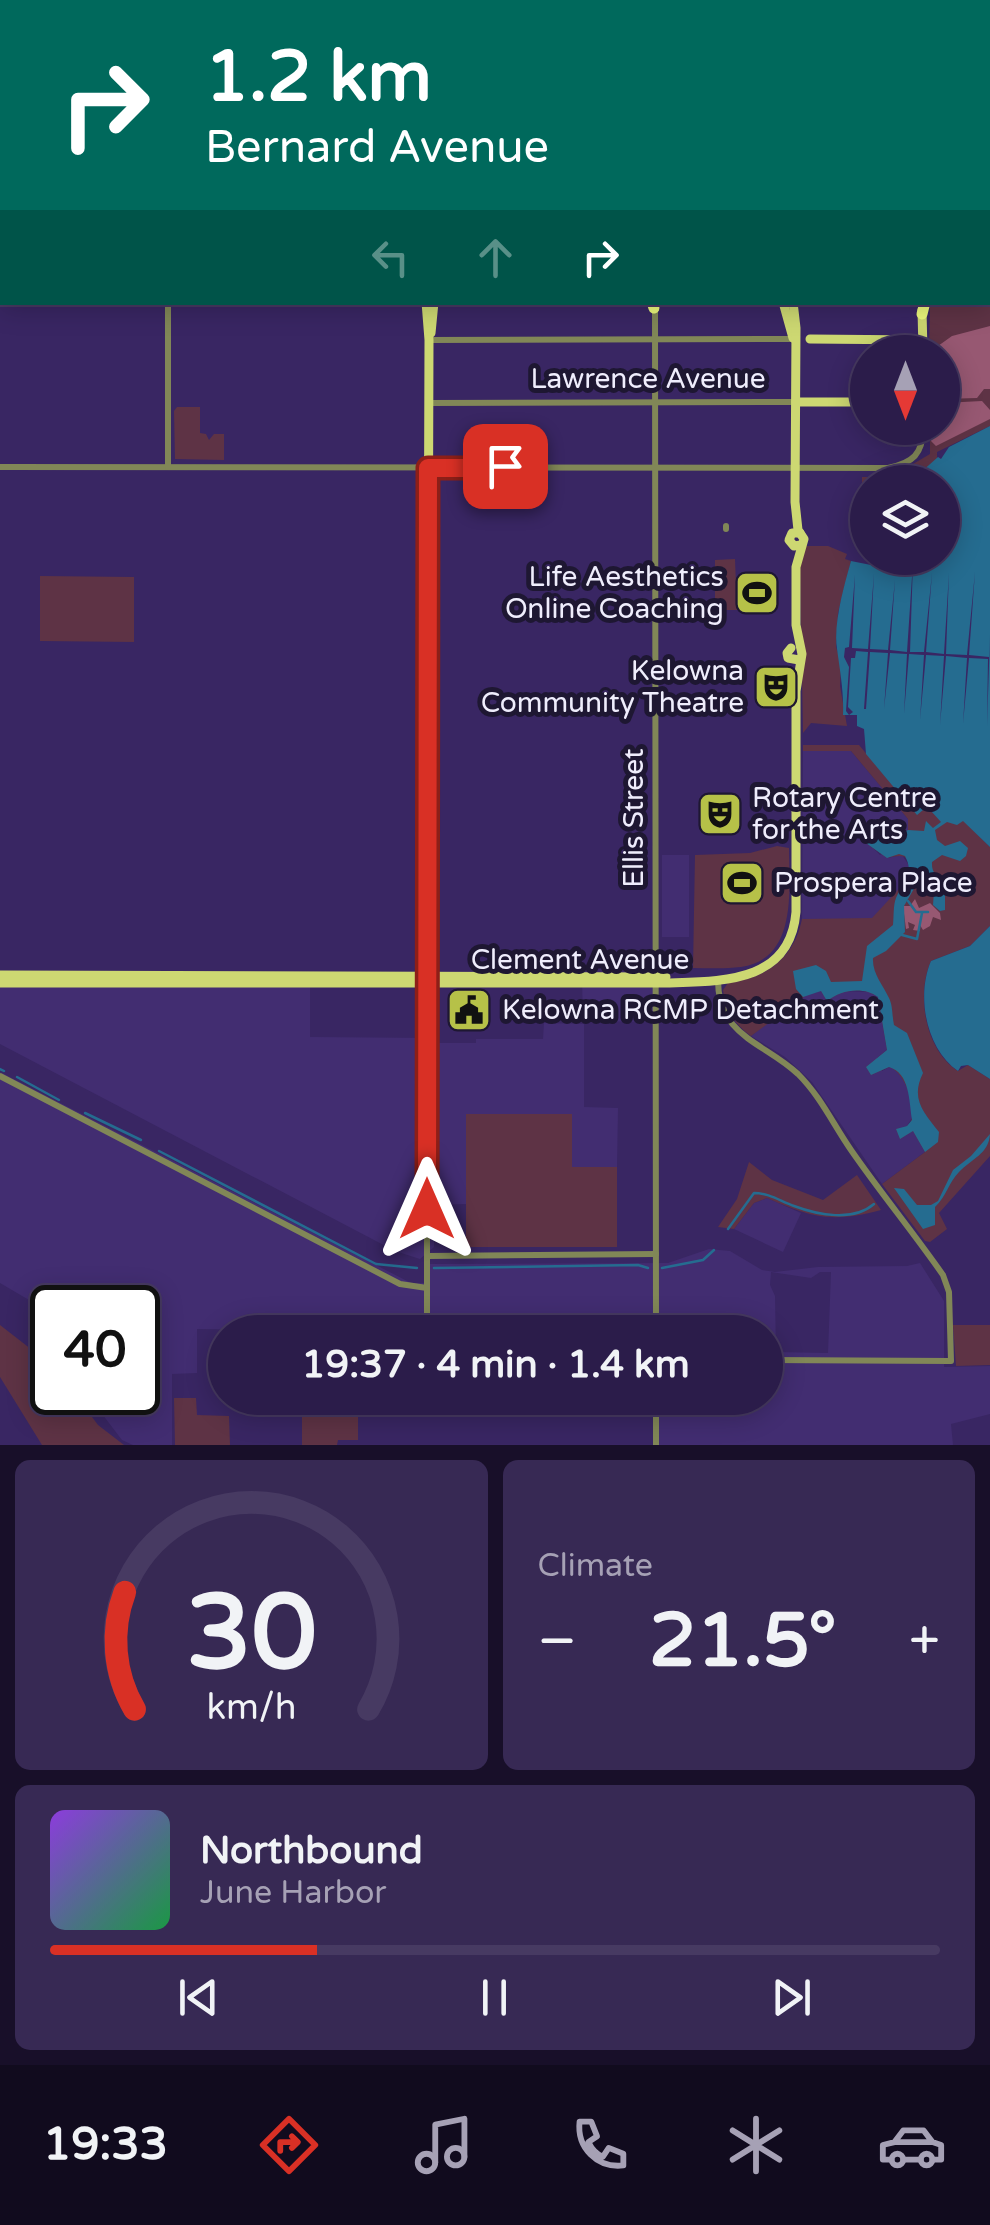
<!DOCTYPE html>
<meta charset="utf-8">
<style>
:root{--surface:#2b1c4a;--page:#372954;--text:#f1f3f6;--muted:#a6a1b5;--line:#473a62;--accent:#d93025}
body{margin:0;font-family:"Varela Round",sans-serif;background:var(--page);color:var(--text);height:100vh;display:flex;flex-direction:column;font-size:38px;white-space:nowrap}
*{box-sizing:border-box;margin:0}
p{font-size:32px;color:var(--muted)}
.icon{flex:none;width:55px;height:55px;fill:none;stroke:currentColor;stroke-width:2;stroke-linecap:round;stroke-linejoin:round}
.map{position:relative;height:1445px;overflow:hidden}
.panel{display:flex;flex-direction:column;gap:15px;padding:15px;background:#180f29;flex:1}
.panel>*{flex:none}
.banner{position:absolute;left:0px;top:0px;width:990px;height:305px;box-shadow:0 5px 25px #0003,0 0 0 2px var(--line);background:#00695c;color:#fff;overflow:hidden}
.needle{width:65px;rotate:180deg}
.tools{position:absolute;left:850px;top:335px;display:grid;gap:20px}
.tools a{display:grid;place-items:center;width:110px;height:110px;border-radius:50%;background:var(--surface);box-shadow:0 5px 25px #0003,0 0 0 2px var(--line);font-size:50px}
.speed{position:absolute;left:30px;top:1285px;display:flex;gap:20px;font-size:50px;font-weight:700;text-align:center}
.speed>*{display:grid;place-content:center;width:130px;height:130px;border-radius:50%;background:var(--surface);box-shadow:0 5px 25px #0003,0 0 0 2px var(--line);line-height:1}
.speed .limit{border:5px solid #111;border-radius:15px;background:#fff;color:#111}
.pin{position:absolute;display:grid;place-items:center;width:85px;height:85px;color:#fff;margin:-42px;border-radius:20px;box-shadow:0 5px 15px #0006}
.me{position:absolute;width:110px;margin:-55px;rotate:0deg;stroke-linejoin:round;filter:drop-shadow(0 0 8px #0008)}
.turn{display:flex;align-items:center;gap:35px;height:210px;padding:0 40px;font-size:45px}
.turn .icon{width:130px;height:130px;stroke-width:2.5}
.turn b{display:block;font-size:70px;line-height:85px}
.lanes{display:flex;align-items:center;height:95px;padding:0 40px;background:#0003;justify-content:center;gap:50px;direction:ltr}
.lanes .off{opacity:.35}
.big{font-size:75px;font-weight:800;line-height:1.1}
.panel .card{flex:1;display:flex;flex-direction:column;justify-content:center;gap:15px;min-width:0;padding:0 35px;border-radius:15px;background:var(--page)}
.panel .dial{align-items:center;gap:0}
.dial svg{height:260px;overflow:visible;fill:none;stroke:var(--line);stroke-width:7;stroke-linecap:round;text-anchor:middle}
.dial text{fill:var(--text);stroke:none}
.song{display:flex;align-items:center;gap:30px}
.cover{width:120px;height:120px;border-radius:15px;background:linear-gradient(135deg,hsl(270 70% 55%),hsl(140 70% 35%))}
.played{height:10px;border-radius:5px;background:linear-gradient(90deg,var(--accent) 30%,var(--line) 30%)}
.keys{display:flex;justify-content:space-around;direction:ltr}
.heat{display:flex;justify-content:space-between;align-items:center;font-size:55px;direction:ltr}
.panel .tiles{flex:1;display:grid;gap:15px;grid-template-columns:1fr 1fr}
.card:last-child{grid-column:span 2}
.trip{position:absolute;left:208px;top:1315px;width:575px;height:100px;border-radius:50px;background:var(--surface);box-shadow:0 5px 25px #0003,0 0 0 2px var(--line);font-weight:800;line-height:100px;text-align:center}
.tabs{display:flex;height:160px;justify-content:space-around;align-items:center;background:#110b1e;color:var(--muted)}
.tabs .icon{width:70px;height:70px}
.tabs .active{color:var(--accent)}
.tabs b{font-size:45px;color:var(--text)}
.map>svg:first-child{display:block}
</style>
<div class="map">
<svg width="990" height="1445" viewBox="0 0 990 1445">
<rect width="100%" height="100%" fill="#392663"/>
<g fill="#422d71" fill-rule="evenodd">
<polygon points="803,751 851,751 908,819 908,830 897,836 889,835 879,825 868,829 868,843 880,855 883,853 887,858 902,855 910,867 907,882 872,919 802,919"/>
<rect x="662" y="855" width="27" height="82"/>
<polygon points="582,977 656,977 657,1022 583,1021"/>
<polygon points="0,979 310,979 310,1037 432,1038 440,1043 476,1043 476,1039 543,1039 544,1023 584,1024 584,1107 618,1108 617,1167 572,1167 572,1114 466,1114 466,1204 434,1205 434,1247 420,1259 395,1251 0,1044"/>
<polygon points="821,990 826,996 841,991 871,992 878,997 887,1050 877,1058 882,1071 889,1067 898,1069 910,1093 912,1118 907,1126 897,1129 913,1130 925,1152 882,1184 812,1082 785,1057 751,1036 797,999 812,991 815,993"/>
<path d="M0,1072L411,1283H424V1264L668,1263L709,1249L730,1251L762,1270L775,1272L818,1267L907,1266L920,1263L944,1301V1367L990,1366V1414L951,1424L953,1445H656V1398H765V1332H614L613,1327L422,1325L421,1332L197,1329V1373L172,1374V1445H133L122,1440L86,1393L138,1392V1308H52V1348L35,1325L29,1300L0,1283ZM771,1272L811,1278L820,1272H831L828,1353L776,1352L775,1296L770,1285Z"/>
<polygon points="767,1198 801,1213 783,1252 734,1229 754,1203"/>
</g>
<g fill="#5e3345">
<polygon points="990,256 990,426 937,452 937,460 921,473 923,478 918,477 910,482 868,482 867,535 850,529 862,504 862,477 891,477 930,454 930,428 942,428 942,352 929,352 930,305 931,302 988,302"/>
<polygon points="177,407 200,407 200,433 206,434 209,440 214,434 224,434 224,460 175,459 174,411"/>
<polygon points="806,546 828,546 847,554 845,559 851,561 838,613 836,647 841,663 840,686 847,726 811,723 803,733 800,562"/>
<polygon points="735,559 737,610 718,610 715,606 715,560"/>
<polygon points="40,576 134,577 134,642 40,641"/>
<path d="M803,745H859L917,814L923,810C938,812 946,822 963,820L990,847V926L970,946L931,961C916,995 925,1050 958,1071L968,1065L990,1079V1156L939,1213L947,1229L930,1242L925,1241L882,1184L925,1152L913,1131L900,1139L896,1129C902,1128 909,1127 911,1121C917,1106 904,1071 889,1067L871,1075L866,1067L887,1050L878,997C863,986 841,990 827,1001L821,991H812L751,1036C734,1024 726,1010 723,990L728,983C767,978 794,958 802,919L872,918L909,878C910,857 908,853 887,858L866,843V829L879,824L889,835L897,836L908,830V819L851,751H803Z"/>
<path d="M777,846L789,848C789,889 798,959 741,967C725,969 709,968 693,968L695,855L750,853Z"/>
<polygon points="466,1114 572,1114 572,1167 617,1167 617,1247 466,1247"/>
<path d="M749,1162L772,1180L823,1200L857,1175L881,1210C832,1223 813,1218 767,1198L754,1203L734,1229L718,1227L737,1199Z"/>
<polygon points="0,1325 36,1353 37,1338 52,1358 52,1392 74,1393 98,1425 124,1445 42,1445 0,1377"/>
<polygon points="953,1325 990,1325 990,1365 956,1366"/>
<polygon points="174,1398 196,1398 197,1415 229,1416 230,1445 175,1445"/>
<polygon points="302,1409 358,1409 358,1440 338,1440 337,1445 302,1445"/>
</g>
<g fill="#975872">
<polygon points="990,326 990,389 984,389 977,398 943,399 943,380 951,379 951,361 943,360 942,352 931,351 952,336"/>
<polygon points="982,401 990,410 990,419 936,446 931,441 931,428 942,428 943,403"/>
<polygon points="915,899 919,908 930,903 940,913 941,920 933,917 930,926 923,930 920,925 920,931 913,930 915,925 908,922 909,928 906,929 903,906 910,906"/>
</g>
<g fill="#256c90">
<path d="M990,426V847L963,821L957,825L947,822L935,830L937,840L945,846L960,841L968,848L966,856L960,861L942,855L932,862C931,881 946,874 955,881L945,891V910L940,911L933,905L935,878L919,880L904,906L905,932L886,951L873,958C872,973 883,985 889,998C893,1006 892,1016 894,1025L907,1033L923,1073C910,1099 924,1113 939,1132L938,1142L925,1152L913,1131L900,1139L896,1129L907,1126L912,1120C909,1101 910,1073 889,1067L871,1075L866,1067L887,1050L878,997C863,986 841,990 827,1001L821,991L803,997L796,989L793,971L816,965L826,971L831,982L862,981L867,946L893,925C894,916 893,906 896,898C903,881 915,875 905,856L899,854L887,858L866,843V829L879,824L889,835L897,836L908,830L924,831L926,821L933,828L941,822L931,811L923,810L917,815L866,754L864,729L857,726V715H843C844,693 840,671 837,649C833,624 844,586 851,561L871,565L880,558H942V482H920L924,475L920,473L938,457L941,459L949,447Z"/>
<path d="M990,926V1079L968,1065L961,1066L958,1071C926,1049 916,996 931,961L970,946Z"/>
<path d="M990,1134C989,1154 971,1159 959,1172C949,1182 946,1197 935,1207V1225L923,1229L894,1188L904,1189L917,1205H931L938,1201L953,1170L971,1156Z"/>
</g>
<polygon fill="#392663" points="913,562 910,652 924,652 932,573 926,652 944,654 949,573 946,654 967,655 975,572 969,655 989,657 990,635 987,726 988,659 969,658 963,724 967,658 946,656 940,725 944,656 926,655 920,720 924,655 909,654 904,714 907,654 890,653 884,709 888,653 870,652 866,709 864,709 868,652 856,651 855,658 851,658 848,707 853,712 849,715 846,711 849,667 844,657 845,648 849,647 855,575 852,648 868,649 874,574 870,649 888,650 895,580 890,650 907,652"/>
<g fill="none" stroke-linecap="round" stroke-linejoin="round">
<g stroke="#256c90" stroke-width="2.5">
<polyline points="604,0 605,2"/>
<polyline points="988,122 990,110"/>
<polyline points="988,128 990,136"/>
<polyline points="988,201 990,195"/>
<polyline points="719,568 723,579"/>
<polyline points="908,901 916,912 928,912"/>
<polyline points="902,935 917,939 922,913"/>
<polyline points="0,1069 4,1071"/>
<polyline points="17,1077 59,1100"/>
<polyline points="85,1113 141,1140"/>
<polyline points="159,1151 376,1264 417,1268"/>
<path d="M728,1229L754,1193C769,1193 780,1201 794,1206C818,1215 853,1222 874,1204"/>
<polyline points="434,1268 638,1265 648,1268"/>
<polyline points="662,1268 703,1260 714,1250"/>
</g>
<g stroke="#818757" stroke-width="6">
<polyline points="169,2 169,0"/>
<polyline points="622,2 625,0"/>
<polyline points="0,12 2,12"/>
<polyline points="655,309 656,1332"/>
<polyline points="429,340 794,339"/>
<polyline points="428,403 796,402"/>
<path d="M0,467L888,468C913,463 923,454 923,428"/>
<polyline points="168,467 168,302"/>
<polyline points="484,469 511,468"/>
<polyline points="726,529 726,526"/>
<path d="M718,980C718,1037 764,1042 798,1074C821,1097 833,1124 851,1150C880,1192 913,1232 943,1275L949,1292L951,1361L765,1360"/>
<polyline points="0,1076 400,1284 427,1288"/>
<polyline points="427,1256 656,1254"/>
<polyline points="427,1332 427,983"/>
<polyline points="656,1445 656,1398"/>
</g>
<g stroke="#cdd872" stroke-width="9">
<polyline points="662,0 664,2"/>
<polyline points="428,2 428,0"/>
<polyline points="426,302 429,340 427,977"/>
<polyline points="783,302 793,338"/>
<polyline points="922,310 923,352"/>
<polyline points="431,333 434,302"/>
<polyline points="810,339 923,340"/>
<polyline points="796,402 868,402"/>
<polyline points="800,533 792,533 789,540 794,546 801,545"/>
<polyline points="791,648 787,653 788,658 799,660"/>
<polyline points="0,975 666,977"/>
<path d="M0,983H665C721,981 790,984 796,912V691L802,654L796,625V567L804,539L798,530L795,502L796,328L793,302"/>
</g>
<g stroke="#ebf87c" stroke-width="11">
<polyline points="988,233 990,229"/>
<polyline points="988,253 990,250"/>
<polyline points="0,273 2,273"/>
<polyline points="0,282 2,282"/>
<polyline points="652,302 654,308"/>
<polyline points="922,314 925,302"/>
</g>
</g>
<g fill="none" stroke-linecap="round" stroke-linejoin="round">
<defs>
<polyline id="route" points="427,1209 428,468 512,468 505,466"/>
</defs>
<use href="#route" stroke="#8d1f18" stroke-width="25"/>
<use href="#route" stroke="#d93025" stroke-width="18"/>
</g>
<defs>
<symbol id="stadium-square" viewBox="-11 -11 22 22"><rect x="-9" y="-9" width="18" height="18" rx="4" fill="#b6c148" stroke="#1e1732"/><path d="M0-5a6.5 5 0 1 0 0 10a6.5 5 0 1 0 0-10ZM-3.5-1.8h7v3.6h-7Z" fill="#111"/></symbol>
<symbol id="theatre-square" viewBox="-11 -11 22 22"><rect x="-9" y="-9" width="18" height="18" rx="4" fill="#b6c148" stroke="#1e1732"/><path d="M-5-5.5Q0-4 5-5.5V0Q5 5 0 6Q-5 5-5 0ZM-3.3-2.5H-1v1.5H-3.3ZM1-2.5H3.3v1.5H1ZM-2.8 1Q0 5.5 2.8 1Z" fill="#111"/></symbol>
<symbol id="civic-square" viewBox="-11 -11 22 22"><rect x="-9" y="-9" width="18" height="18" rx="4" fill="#b6c148" stroke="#1e1732"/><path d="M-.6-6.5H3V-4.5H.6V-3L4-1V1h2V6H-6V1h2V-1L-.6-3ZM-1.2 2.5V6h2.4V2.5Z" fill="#111"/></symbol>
</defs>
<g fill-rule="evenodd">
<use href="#stadium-square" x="732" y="568" width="50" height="50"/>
<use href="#theatre-square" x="751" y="662" width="50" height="50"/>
<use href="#theatre-square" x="695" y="789" width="50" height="50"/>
<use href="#stadium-square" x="717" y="858" width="50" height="50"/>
<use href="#civic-square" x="444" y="985" width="50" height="50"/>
</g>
<g text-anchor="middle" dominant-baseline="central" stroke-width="10" stroke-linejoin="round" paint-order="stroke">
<g font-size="28" fill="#efedfc" stroke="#1e1732">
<text x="648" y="379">Lawrence Avenue</text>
<text transform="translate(634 818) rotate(-90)">Ellis Street</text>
<text x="580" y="960">Clement Avenue</text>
</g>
<g font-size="28" fill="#efedfc" stroke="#1e1732" text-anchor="start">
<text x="724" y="577" text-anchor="end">Life Aesthetics<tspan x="724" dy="32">Online Coaching</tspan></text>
<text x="744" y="671" text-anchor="end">Kelowna<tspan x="744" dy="32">Community Theatre</tspan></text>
<text x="752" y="798">Rotary Centre<tspan x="752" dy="32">for the Arts</tspan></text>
<text x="774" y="883">Prospera Place</text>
<text x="502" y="1010">Kelowna RCMP Detachment</text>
</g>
</g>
</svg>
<div class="tools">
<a><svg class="needle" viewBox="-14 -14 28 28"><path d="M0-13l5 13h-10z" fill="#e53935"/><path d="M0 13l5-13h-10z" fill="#a6a1b5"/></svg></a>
<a><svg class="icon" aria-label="layers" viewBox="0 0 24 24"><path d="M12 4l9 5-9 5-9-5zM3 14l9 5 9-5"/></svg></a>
</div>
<div class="speed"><div class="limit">40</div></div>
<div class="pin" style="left:505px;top:466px;background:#d93025"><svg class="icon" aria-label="arrive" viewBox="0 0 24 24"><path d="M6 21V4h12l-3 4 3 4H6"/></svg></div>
<svg class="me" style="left:427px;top:1209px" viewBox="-20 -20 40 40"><path d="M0-17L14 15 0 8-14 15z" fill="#d93025" stroke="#fff" stroke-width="4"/></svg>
<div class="trip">19:37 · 4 min · 1.4 km</div>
<div class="banner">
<div class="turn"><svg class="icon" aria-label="right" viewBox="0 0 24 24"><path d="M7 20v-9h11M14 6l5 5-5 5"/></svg><div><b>1.2 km</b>Bernard Avenue</div></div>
<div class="lanes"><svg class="icon off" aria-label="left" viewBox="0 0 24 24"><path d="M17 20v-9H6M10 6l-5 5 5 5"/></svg><svg class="icon off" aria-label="ahead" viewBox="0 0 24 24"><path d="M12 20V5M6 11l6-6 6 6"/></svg><svg class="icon" aria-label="right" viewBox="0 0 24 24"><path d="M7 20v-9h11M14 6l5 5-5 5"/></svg></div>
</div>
</div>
<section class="panel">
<div class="tiles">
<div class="card dial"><svg viewBox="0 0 100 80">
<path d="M14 69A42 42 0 1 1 86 69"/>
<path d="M14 69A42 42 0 0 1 11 33" stroke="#d93025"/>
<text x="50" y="56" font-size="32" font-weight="700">30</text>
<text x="50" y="72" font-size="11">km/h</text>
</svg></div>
<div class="card"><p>Climate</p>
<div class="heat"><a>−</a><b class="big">21.5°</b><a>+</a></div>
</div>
<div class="card">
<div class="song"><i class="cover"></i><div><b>Northbound</b><p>June Harbor</p></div></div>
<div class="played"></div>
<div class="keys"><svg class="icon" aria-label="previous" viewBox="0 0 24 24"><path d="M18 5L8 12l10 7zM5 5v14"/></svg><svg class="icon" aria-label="pause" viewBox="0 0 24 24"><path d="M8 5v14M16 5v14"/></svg><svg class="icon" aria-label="next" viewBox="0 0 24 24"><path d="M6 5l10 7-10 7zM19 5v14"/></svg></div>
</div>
</div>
</section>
<nav class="tabs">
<b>19:33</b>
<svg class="icon active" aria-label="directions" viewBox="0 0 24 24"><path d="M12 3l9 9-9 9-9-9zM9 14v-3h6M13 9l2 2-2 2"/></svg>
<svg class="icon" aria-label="music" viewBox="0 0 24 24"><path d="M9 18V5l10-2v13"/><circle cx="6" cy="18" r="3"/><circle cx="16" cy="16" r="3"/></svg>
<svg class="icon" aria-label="phone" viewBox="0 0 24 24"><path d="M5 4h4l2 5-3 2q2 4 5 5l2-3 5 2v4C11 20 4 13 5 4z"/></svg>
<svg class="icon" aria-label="climate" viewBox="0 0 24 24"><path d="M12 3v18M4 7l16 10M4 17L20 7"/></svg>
<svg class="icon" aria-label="car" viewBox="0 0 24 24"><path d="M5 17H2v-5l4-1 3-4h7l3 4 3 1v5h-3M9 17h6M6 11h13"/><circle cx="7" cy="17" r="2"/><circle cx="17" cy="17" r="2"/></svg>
</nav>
